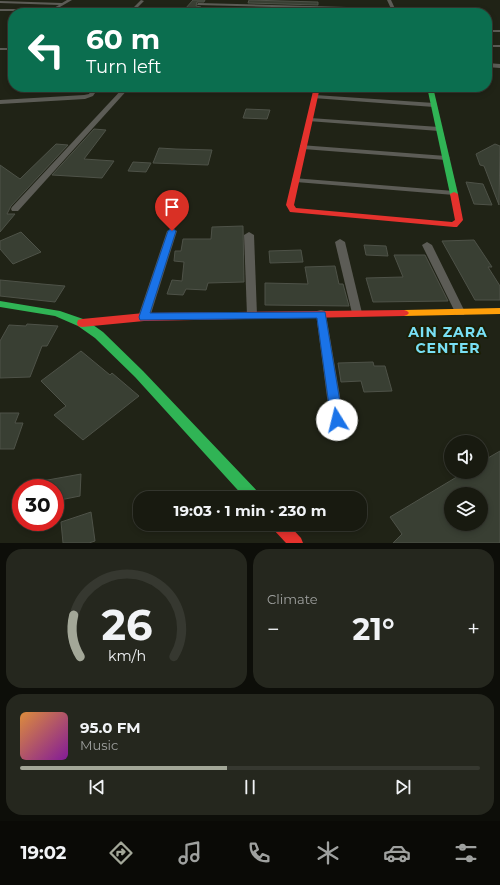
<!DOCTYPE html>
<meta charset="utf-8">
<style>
:root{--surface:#181a10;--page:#25271e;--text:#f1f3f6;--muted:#9fa19f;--line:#363830;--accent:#a3a798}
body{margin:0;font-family:Montserrat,sans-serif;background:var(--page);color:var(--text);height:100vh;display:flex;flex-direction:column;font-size:15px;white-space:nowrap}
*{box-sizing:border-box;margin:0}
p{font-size:13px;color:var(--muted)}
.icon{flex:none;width:22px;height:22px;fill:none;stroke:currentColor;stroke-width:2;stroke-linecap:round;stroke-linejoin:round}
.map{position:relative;height:543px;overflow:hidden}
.panel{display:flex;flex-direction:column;gap:6px;padding:6px;background:#0d0e09;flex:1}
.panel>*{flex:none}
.top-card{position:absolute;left:8px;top:8px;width:484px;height:84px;border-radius:16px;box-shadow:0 2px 6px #0003,0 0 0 1px var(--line);background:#0b6e4f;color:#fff;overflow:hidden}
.tools{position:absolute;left:444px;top:435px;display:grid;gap:8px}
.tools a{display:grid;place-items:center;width:44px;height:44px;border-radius:50%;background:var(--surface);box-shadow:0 2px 6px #0003,0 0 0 1px var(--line);font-size:20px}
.speed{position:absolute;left:12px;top:479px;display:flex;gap:8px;font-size:20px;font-weight:700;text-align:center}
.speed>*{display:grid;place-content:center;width:52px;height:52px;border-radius:50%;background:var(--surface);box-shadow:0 2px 6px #0003,0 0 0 1px var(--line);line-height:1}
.speed .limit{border:6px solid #d22;background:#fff;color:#111}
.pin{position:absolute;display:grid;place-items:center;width:34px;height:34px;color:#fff;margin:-41px -17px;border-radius:50% 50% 50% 0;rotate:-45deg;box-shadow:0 0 4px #0007}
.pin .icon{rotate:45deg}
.me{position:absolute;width:44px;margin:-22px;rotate:351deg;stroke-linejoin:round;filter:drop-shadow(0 0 3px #0008)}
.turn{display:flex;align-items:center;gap:14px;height:84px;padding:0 12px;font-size:18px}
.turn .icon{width:52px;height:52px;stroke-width:2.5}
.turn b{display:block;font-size:28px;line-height:34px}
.big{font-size:30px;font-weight:700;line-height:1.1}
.panel .card{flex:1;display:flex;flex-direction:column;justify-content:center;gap:6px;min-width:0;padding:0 14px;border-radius:16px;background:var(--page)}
.panel .dial{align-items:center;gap:0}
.dial svg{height:104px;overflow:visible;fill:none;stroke:var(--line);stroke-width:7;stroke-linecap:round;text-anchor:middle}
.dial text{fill:var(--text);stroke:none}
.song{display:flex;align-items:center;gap:12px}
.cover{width:48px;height:48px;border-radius:6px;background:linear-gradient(135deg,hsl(30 70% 55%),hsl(290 70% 35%))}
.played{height:4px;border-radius:2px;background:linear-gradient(90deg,var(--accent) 45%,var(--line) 45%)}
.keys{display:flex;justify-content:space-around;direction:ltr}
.heat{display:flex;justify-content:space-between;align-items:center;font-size:22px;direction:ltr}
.panel .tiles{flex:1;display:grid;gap:6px;grid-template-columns:1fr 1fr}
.card:last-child{grid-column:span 2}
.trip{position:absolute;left:133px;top:491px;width:234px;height:40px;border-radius:16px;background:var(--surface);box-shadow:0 2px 6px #0003,0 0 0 1px var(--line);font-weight:700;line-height:40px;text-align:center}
.dock{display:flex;height:64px;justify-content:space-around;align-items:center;background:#0a0a06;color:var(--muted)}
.dock .icon{width:28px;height:28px}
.dock .current{color:var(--accent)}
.dock b{font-size:18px;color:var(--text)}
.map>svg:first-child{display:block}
</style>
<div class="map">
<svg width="500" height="543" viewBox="0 0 500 543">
<rect width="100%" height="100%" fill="#202316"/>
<g fill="#393f33" stroke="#4e5248" fill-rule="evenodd">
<polygon points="193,0 205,0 204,2 197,2 196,6 201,7 200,9 185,9"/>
<polygon points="249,0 318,2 318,5 248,3"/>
<polygon points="246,8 319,10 319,11 253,11 254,10 245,9"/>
<polygon points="246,109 270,110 267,119 243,118"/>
<polygon points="94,129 106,130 84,159 114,161 102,178 52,175"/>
<polygon points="56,144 68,145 11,206 7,214 15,214 0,232 0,165 20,179"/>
<polygon points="495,144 500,146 499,205 484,166 480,165 476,154"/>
<polygon points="159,148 176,149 212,150 208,165 153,163"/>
<polygon points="133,162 151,163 146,172 128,171"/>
<polygon points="466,182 483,184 492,205 474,204"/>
<polygon points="243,226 244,282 208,283 206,290 186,289 183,295 167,294 172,280 182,281 184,262 174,261 175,251 181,251 183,239 211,239 212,227"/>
<polygon points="21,232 41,252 13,264 0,249 0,241"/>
<polygon points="474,240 492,267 488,267 500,286 500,300 475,300 442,241"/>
<polygon points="364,245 386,246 388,256 366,255"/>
<polygon points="301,250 303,262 270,263 269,251"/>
<polygon points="394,255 425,255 448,301 373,302 366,278 403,277"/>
<polygon points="335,266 339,284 343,284 349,306 265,305 265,283 308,284 305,267"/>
<polygon points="0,280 42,284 65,286 55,302 0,296"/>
<polygon points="27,324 58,326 47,346 42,346 30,377 0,378 0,341 9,325 26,326"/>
<polygon points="81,351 110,375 112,373 139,396 83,440 54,415 66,406 41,381"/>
<polygon points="373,362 374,366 385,366 392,391 364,392 361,381 341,382 338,363"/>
<polygon points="0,413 19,413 15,423 23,423 14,449 0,449"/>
<path d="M500,451V543H393L402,534L390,517L465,472H481V462ZM451,494H481V524H451Z"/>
<polygon points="81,474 80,496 55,501 55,488 31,488 31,483"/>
<polygon points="91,512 95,541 89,543 63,543 61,522"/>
</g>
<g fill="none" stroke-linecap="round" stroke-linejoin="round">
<g fill="#5c5c56" fill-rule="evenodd">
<polygon points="67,0 72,0 53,11 0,11 0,9 52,9 59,5 0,3 0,1 62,3"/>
<polygon points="141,0 144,1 132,13 128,13"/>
<polygon points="387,0 391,0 397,13 393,13"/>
<polygon points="198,3 384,8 386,9 384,10 197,5"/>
<rect x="487" y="30" width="13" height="2"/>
<rect x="487" y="45" width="13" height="2"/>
<rect x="0" y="48" width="13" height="2"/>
<polygon points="487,63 500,64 500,68 487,67"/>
<polygon points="93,87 99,87 93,96 85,99 0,104 0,100 84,95 89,94"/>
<polygon points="124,87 130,87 18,211 12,211 11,209 12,207"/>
<polygon points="315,95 434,103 437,105 434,107 313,98 313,96"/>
<polygon points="310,118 439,127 442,129 439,131 308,121 308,119"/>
<polygon points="300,145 446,156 450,158 446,160 303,149 300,149"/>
<polygon points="293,178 454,191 458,193 454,195 296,182 292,180"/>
<polygon points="172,228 177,231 150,317 148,320 140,320 138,317 167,231"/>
<polygon points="249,232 254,235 257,315 256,318 248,318 247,315 244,235"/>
<polygon points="340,239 345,242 362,313 361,316 353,316 352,313 335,242"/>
<polygon points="427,242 432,245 465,312 464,315 456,315 455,312 422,245"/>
<polygon points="321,310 325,311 326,314 344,420 342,424 337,426 332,424 330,420 316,314 317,311"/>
</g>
<g fill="#30b455" fill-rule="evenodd">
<polygon points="427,87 433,87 458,194 457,196 451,196 450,194"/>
<polygon points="0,301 60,311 86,320 103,332 143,371 259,493 261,498 245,498 135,377 95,338 78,326 55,316 0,307"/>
</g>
<polygon fill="#ff9f0a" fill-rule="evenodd" points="500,308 500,314 404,316 401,315 399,313 401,311 404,310"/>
<g fill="#e5322d" fill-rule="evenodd">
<polygon points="314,87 320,87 294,205 296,208 452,222 455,220 450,194 454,192 458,194 463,220 457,227 454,227 290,212 286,205"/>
<polygon points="404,310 407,311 409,313 407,315 404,316 144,321 82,327 78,326 77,323 78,320 82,319 144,313"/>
<polygon points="271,524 288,524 301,538 303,543 286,543 273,529"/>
</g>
</g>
<polygon fill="#1a73e8" stroke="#114b97" points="172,228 176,231 150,313 325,312 343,420 342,423 337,425 333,423 331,420 317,318 140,320 139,317 168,231"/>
<g text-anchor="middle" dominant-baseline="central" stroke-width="4" stroke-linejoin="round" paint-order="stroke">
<g font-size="14" font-weight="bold" letter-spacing="1" fill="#79e0f5" stroke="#1b1f06">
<text x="448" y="332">AIN ZARA<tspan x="448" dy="16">CENTER</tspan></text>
</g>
</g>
</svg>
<div class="tools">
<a><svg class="icon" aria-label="sound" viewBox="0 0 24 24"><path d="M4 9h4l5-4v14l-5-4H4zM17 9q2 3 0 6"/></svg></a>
<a><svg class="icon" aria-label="layers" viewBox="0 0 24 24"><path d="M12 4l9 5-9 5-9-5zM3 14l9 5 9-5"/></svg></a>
</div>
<div class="speed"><div class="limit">30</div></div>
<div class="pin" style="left:172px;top:231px;background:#d93025"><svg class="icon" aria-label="arrive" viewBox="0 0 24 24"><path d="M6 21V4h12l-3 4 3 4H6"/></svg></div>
<svg class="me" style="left:337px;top:420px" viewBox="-20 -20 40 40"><circle r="19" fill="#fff"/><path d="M0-13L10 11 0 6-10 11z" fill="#1a73e8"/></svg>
<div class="trip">19:03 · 1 min · 230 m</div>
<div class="top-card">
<div class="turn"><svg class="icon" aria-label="left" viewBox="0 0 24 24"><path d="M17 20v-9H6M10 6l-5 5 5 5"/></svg><div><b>60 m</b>Turn left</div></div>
</div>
</div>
<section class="panel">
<div class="tiles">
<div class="card dial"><svg viewBox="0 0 100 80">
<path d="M14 69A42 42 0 1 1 86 69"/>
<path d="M14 69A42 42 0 0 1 9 37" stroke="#a3a798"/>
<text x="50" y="56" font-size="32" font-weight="700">26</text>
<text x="50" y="72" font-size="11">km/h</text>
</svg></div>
<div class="card"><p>Climate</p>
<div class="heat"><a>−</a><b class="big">21°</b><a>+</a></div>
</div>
<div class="card">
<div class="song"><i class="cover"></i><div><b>95.0 FM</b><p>Music</p></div></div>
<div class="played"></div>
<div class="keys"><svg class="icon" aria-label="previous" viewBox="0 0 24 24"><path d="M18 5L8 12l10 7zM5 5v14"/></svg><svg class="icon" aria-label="pause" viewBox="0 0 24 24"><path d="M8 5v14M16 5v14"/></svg><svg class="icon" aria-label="next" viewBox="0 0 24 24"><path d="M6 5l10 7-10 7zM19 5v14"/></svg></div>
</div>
</div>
</section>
<nav class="dock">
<b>19:02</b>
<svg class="icon current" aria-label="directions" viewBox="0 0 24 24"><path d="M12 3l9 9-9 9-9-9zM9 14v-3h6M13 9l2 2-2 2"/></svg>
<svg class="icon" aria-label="music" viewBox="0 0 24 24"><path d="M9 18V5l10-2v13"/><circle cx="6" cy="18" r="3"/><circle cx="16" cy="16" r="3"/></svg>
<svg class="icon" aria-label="phone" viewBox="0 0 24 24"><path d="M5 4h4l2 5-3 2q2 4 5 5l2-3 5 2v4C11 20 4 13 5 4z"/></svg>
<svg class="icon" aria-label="climate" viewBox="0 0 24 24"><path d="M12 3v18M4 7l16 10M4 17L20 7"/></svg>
<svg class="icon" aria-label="car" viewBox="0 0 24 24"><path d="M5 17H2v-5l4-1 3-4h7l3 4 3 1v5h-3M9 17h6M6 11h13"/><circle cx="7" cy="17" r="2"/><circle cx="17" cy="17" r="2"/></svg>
<svg class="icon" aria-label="filters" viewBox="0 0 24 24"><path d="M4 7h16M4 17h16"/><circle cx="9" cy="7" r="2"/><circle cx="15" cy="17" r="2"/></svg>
</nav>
